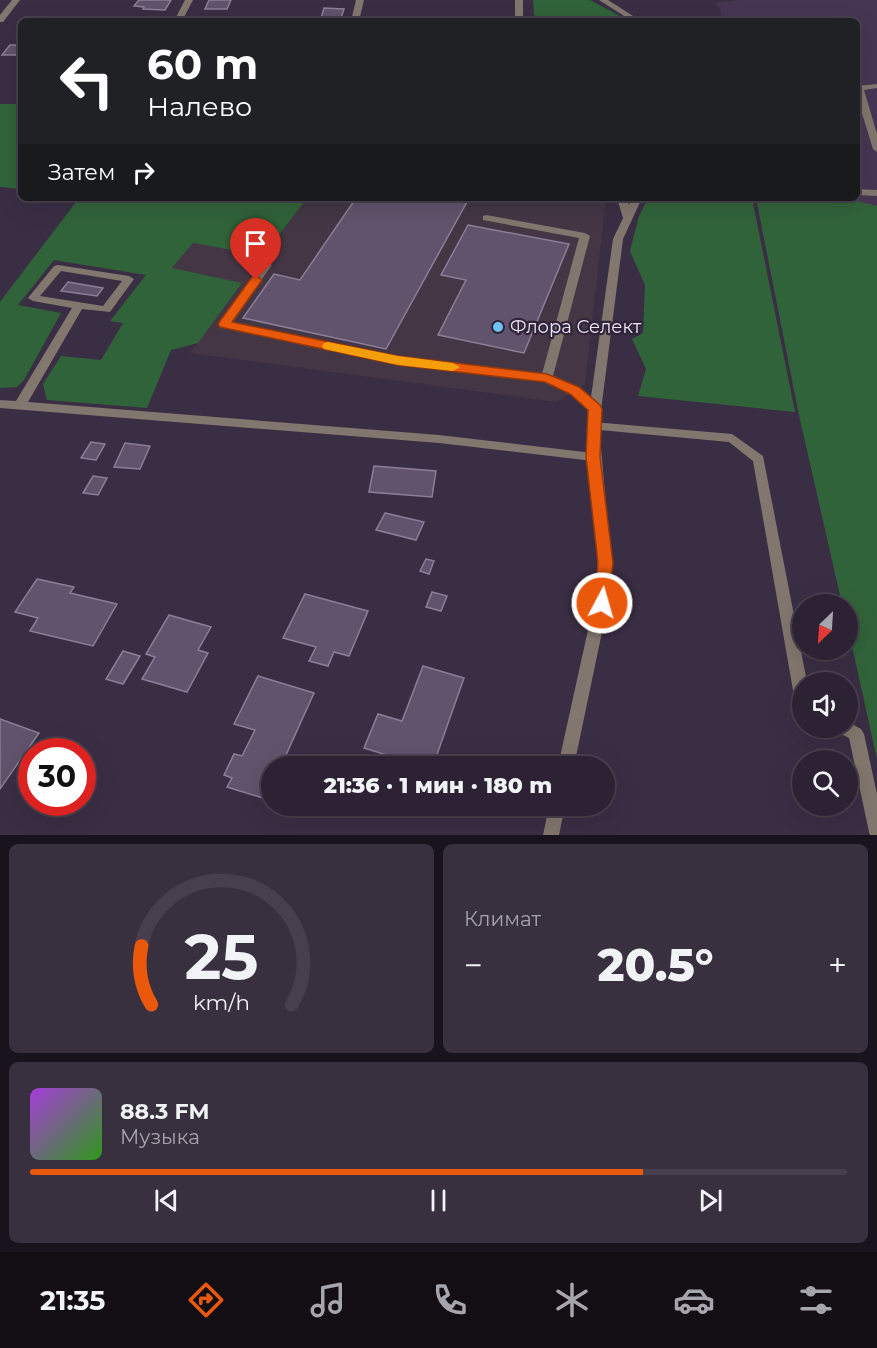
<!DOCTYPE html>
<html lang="ru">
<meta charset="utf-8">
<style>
:root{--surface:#2c2233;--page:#382f3f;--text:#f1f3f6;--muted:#a6a4ac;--line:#483f4e;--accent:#ea580c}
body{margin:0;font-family:Montserrat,sans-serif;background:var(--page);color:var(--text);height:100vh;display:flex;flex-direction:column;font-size:22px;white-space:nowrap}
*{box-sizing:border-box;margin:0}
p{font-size:20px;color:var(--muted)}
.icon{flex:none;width:33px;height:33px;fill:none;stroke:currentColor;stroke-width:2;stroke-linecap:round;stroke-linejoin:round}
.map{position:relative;height:835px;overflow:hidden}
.details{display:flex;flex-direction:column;gap:9px;padding:9px;background:#18131c;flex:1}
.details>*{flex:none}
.guide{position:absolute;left:18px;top:18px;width:842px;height:183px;border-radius:9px;box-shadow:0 6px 24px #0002,0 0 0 2px var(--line);background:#202124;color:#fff;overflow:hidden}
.needle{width:39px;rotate:205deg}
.tools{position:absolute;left:792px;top:594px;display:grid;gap:12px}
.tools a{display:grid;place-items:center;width:66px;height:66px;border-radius:50%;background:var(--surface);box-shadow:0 6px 24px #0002,0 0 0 2px var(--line);font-size:30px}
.speed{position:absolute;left:18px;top:738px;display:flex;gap:12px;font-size:30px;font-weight:700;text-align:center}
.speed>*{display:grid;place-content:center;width:78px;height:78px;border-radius:50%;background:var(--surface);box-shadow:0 6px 24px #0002,0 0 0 2px var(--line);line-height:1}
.speed .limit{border:9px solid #d22;background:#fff;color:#111}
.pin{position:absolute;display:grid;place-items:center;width:51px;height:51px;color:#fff;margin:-62px -26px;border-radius:50% 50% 50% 0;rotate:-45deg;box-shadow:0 0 6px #0007}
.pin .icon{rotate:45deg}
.me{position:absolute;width:66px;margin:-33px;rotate:6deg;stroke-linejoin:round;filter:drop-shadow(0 0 4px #0008)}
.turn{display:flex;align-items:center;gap:21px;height:126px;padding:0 30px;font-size:27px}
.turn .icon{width:78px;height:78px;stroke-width:2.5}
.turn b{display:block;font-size:42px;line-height:51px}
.then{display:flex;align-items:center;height:57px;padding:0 30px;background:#0003;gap:12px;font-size:22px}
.big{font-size:45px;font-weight:800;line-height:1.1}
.details .widget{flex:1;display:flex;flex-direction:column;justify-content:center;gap:9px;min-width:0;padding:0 21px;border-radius:9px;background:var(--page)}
.details .dial{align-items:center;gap:0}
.dial svg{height:156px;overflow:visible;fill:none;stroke:var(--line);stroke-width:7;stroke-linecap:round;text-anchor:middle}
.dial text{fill:var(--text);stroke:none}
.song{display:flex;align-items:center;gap:18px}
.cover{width:72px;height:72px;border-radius:9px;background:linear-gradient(135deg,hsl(280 70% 55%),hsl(110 70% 35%))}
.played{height:6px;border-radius:3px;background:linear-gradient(90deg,var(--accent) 75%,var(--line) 75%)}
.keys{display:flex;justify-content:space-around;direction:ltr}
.heat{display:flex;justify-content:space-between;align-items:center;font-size:33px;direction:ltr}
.details .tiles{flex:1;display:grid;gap:9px;grid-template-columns:1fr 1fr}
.widget:last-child{grid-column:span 2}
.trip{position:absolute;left:261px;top:756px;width:354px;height:60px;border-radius:30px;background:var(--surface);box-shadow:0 6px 24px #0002,0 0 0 2px var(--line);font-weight:800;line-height:60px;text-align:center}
.tabs{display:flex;height:96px;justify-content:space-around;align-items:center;background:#120e14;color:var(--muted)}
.tabs .icon{width:42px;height:42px}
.tabs .on{color:var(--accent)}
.tabs b{font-size:27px;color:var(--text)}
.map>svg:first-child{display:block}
</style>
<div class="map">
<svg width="877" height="835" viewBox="0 0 877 835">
<rect width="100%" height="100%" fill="#3a2e44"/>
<polygon fill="#443644" points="307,198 606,198 585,385 556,402 190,353 242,284 171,269 193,243 263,256"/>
<polygon fill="#463653" points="741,0 877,0 877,759 848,628 848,604 842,604 799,415 756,198 856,198 856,21 722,21 720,9 714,3"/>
<g fill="#31633a">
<polygon points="533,0 590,0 629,21 538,21 534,14"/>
<polygon points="0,104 21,104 21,189 0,187"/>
<polygon points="79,198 307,198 263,256 193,243 172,268 242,283 198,343 171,350 147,408 47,400 43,384 61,356 101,360 123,323 110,321 146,275 54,260 18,305 61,313 24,380 17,387 0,388 0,302"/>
<polygon points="652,198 752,198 795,412 638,396 646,369 632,339 643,333 645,285 630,251 639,216 645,204"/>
<polygon points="756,198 849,199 877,206 877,759 848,628 848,604 842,604 799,415"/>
</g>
<g fill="#60536b" stroke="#8c7e98" stroke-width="1.5">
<polygon points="139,0 171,0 165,10 143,9 144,7 134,6"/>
<polygon points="209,0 231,0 227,9 205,9"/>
<polygon points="324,8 344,9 340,21 320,21"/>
<polygon points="459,17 504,19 504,21 459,21"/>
<polygon points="10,45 21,45 21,55 2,55"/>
<polygon points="356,198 455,198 468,200 386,349 243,318 274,274 300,280"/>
<polygon points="468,225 569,244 524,353 438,335 466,280 441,275"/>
<polygon points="68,282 103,288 97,296 61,291"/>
<polygon points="91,442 105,444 96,460 81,458"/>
<polygon points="125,443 150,446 140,469 114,467"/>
<polygon points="374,466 436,471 432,497 369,492"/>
<polygon points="93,476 107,478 98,495 83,493"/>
<polygon points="385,513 424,522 416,540 376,530"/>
<polygon points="426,559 434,561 429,574 420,571"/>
<polygon points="37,579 74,587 70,593 117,604 93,646 30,631 38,618 15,612"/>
<polygon points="432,592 447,596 441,611 426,607"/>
<polygon points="305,594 368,611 349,656 334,652 328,666 309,661 316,647 283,638"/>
<polygon points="169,615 211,627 198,650 208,653 187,692 142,679 155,657 146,654"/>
<polygon points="123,651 140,656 123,684 106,679"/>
<polygon points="423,666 464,678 433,766 422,766 364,748 378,714 402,721"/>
<polygon points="258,676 314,693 281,766 272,766 272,787 266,799 227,787 232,778 224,775 234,754 242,756 255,730 234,724"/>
<polygon points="0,719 39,733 0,789"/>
<polygon points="82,766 95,769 82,794"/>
</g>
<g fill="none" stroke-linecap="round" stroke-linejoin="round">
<g fill="#82776e" fill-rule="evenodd">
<polygon points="12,0 20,0 3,22 0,22 0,15"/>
<polygon points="185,0 193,0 182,21 174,21"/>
<polygon points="356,0 364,0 359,21 351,21"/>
<polygon points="877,84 877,88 864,90 877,134 877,152 873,149 856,94 856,86"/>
<polygon points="856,189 877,190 877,196 856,195"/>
<polygon points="486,215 585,233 590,236 553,376 579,387 599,406 601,409 599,412 591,412 571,393 545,382 398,364 224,327 219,324 263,263 267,262 272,265 231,322 398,356 542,374 579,238 483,220 483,216"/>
<path d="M58,265L129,276L134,279L110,312L82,309L28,402L439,435L593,453L597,454L599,457L597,460L593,461L439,443L0,408V400L16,401L72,308L33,301L28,298L54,266ZM61,271L122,281L103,306L40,296Z"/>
<polygon points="593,422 732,434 763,456 807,682 802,682 802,702 797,701 794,696 753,461 729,442 589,429 587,426 589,423"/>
<polygon points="848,722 861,729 864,734 877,794 877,835 870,835 869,832 849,738 839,733 836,728 848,728"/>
</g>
<g fill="#82776e" fill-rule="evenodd">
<rect x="515" y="0" width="8" height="21"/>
<polygon points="599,0 608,0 641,21 632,21"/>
<polygon points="617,198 627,198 629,205 632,198 642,198 623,239 599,426 610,548 611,589 574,766 558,766 597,589 597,548 587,426 613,239 623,218"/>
<polygon points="549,806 565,806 559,835 543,835"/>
</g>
</g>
<polygon fill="#ea580c" stroke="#983908" stroke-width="1.5" points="256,276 262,280 232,322 398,356 547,374 579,387 600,405 602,409 600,457 613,563 607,607 602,609 596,607 594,603 598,563 586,457 588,410 570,394 545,382 398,365 220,327 218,324 220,321 252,277"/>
<polygon fill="#f59e0b" points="328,342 398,356 453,363 460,367 453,371 398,365 324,349 322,346 324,343"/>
<circle fill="#6fc2f4" stroke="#30243a" stroke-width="2" cx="498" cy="327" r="6"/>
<g text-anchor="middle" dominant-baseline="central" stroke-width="4.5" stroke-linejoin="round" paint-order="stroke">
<g font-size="18" fill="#ece5f3" stroke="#30243a" text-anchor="start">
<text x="510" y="327">Флора Селект</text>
</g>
</g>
</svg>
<div class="tools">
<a><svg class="needle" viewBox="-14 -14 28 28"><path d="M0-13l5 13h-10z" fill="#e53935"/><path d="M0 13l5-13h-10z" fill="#a6a4ac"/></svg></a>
<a><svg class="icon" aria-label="sound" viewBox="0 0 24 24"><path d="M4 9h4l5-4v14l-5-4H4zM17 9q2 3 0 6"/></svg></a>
<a><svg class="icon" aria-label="search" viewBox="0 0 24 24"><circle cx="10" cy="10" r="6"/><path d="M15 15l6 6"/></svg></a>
</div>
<div class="speed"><div class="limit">30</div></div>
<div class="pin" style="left:256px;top:280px;background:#d93025"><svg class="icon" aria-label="arrive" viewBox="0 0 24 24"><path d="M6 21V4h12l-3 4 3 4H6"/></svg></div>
<svg class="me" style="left:602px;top:603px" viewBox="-20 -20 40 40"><circle r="17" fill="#ea580c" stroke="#fff" stroke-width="3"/><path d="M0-11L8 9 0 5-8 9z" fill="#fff"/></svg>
<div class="trip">21:36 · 1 мин · 180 m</div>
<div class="guide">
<div class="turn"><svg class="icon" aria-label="left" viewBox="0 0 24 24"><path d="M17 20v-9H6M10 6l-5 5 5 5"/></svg><div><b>60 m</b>Налево</div></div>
<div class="then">Затем<svg class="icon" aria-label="right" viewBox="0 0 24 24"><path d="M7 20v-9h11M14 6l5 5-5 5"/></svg></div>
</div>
</div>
<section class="details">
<div class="tiles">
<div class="widget dial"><svg viewBox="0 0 100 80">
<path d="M14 69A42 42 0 1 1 86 69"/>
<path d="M14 69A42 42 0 0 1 9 39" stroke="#ea580c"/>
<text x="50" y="56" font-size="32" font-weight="700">25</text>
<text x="50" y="72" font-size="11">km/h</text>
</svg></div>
<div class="widget"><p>Климат</p>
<div class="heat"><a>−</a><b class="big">20.5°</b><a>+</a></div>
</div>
<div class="widget">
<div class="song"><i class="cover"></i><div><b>88.3 FM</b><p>Музыка</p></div></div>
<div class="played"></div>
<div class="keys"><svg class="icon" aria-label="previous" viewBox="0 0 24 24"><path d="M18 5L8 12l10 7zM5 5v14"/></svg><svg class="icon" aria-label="pause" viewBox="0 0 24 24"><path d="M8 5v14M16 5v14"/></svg><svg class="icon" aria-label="next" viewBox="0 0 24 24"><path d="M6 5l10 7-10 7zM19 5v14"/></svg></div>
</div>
</div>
</section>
<nav class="tabs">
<b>21:35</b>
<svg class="icon on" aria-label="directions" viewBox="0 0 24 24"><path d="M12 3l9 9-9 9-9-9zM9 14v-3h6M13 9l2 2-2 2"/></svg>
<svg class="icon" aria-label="music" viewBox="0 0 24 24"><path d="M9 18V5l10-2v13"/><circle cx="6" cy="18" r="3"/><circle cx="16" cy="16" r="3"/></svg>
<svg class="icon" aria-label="phone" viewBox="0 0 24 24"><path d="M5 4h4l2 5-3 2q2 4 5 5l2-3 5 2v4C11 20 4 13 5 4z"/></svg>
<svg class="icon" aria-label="climate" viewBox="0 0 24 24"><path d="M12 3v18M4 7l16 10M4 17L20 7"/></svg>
<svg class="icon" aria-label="car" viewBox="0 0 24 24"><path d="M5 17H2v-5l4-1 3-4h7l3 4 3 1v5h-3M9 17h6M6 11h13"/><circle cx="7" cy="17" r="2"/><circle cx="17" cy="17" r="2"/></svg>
<svg class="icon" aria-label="filters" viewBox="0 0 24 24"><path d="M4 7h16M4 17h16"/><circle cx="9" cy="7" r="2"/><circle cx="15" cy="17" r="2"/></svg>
</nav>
